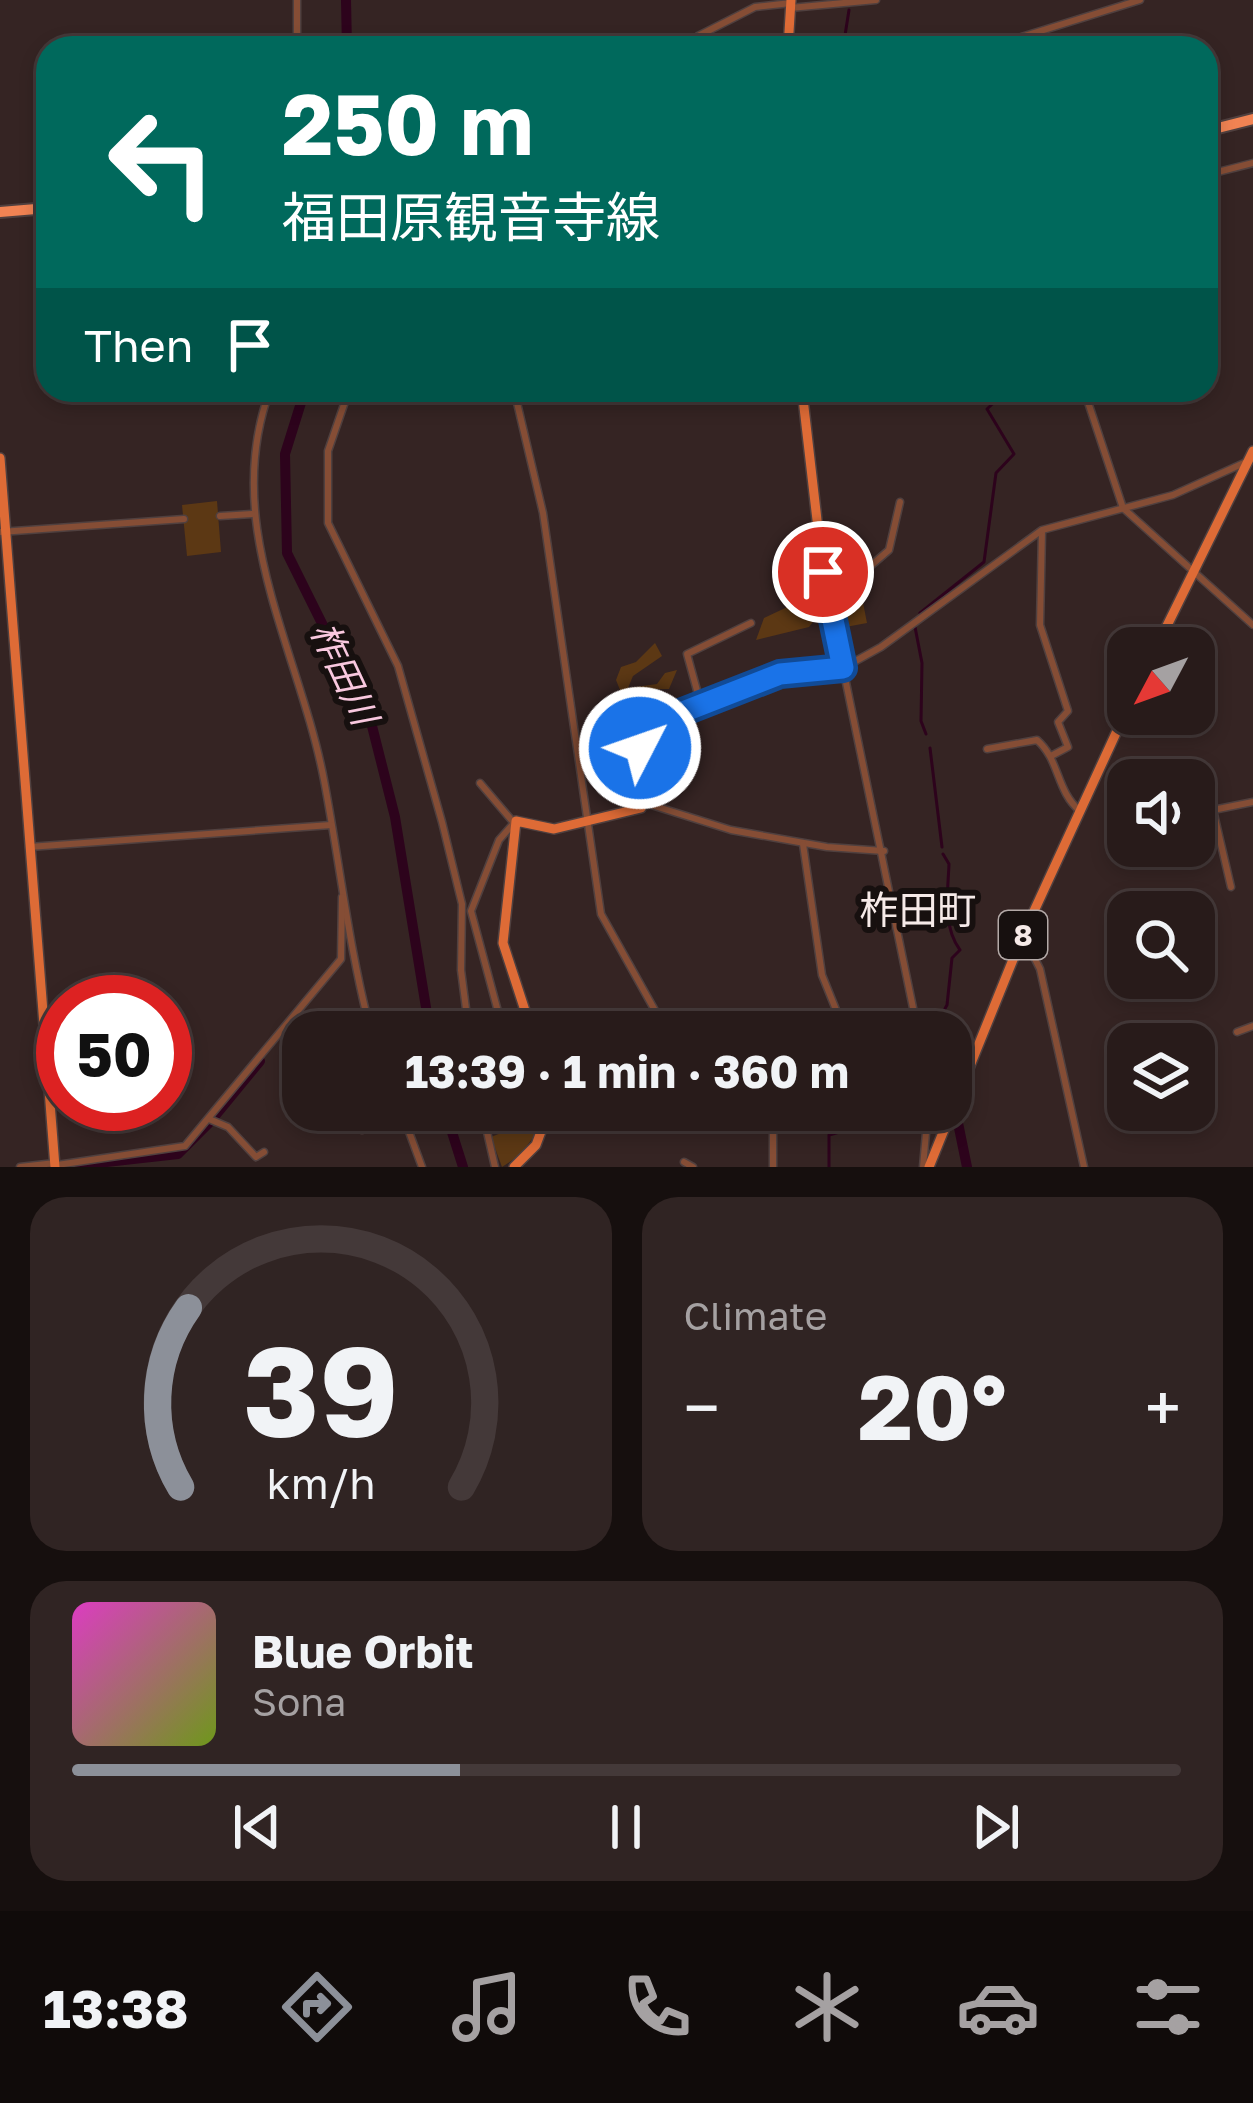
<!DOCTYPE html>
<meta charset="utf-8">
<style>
:root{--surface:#281b1a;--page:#302423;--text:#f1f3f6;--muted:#a5a1a2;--line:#443939;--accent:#8c9099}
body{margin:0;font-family:"Golos Text","Noto Sans JP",sans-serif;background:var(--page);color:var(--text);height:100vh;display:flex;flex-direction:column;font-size:45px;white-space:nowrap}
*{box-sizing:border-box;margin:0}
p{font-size:39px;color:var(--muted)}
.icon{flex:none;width:66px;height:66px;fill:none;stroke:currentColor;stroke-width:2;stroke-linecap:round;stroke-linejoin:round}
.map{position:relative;height:1167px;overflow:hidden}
.details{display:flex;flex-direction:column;gap:30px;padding:30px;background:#160f0e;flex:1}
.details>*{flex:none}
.guide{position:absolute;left:36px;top:36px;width:1182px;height:366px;border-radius:36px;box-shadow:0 6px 18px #0003,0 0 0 3px var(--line);background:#00695c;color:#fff;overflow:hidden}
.needle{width:78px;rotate:229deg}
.tools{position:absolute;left:1107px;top:627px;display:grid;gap:24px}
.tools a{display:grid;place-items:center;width:108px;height:108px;border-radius:24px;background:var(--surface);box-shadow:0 6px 18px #0003,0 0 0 3px var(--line);font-size:60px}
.speed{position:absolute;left:36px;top:975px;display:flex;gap:24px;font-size:60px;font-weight:700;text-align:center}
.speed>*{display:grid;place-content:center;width:156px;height:156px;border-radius:50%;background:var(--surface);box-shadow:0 6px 18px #0003,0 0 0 3px var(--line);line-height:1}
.speed .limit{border:18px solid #d22;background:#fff;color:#111}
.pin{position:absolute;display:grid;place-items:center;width:102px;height:102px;color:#fff;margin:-51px;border:6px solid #fff;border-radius:50%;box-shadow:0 3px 12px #0007}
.me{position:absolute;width:132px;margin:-66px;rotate:49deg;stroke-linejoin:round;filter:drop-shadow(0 0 9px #0008)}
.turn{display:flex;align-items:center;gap:42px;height:252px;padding:0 48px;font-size:54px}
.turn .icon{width:156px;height:156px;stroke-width:2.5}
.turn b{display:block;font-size:84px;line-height:102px}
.then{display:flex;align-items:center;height:114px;padding:0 48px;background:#0003;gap:24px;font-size:45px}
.big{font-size:90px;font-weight:700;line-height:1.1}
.details .tile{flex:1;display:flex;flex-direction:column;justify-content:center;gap:18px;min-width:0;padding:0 42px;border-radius:36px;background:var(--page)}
.details .dial{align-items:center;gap:0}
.dial svg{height:312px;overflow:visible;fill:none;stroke:var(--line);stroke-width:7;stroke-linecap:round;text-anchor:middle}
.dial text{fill:var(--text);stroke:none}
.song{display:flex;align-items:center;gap:36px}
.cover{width:144px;height:144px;border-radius:18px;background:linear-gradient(135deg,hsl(310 70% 55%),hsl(80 70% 35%))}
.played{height:12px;border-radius:6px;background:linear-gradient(90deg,var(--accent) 35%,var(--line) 35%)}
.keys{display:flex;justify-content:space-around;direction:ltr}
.heat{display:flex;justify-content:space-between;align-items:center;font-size:66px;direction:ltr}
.details .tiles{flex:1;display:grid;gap:30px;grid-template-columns:1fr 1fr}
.tile:last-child{grid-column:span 2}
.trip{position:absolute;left:282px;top:1011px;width:690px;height:120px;border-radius:36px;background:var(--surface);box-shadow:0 6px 18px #0003,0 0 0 3px var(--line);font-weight:700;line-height:120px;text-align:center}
.menu{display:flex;height:192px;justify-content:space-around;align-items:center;background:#100b0a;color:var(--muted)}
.menu .icon{width:84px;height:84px}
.menu .on{color:var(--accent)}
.menu b{font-size:54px;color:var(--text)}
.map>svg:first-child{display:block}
</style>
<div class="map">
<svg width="1253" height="1167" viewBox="0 0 1253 1167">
<rect width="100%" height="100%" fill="#352423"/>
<g fill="#5c3814">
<polygon points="217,501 221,552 187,556 182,505"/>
<polygon points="858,577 867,623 840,628 833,587"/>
<polygon points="800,601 816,605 818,616 809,627 756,640 764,618"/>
<polygon points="655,643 662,656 633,676 628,688 657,684 665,673 677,670 669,689 653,689 638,718 630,715 616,680 621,667 636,662"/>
<polygon points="534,1120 538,1131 520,1155 502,1167 491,1137"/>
</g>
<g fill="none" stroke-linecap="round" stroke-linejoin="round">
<g stroke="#2d031c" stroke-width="3">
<polyline points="843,48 849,10"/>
<polyline points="920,613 984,562 996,473 1014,454 987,409 1007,390"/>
<polyline points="915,627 922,663 921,721 926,734"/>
<polyline points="930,748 942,847"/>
<path d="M932,1032L947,1005L952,958L960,950C942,926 948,891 949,864L943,854"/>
<polyline points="829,1167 829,1135 843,1131 842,1117 854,1115 853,1110"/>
</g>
<g stroke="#2d031c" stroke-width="10">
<polyline points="346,0 347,48"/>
<polyline points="305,390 285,454 287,553 371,722 395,817 430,1032"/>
<polyline points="445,1110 463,1167"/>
<polyline points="214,1117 260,1061"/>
<polyline points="958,1123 967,1167"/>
<polyline points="62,1167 178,1154 209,1123"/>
</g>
<defs>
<g id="minor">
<polyline points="790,8 876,0"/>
<polyline points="698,36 755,7 791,3"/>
<polyline points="297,48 297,0"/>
<polyline points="986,48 1140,0"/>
<polyline points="1206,175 1253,163"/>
<path d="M270,390C220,525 299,649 324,780C340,864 349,950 371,1032"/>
<polyline points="349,390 328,451 328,523 398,666 442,822 462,904 461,970 469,1032"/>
<polyline points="514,390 543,513 601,914 667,1032"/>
<polyline points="1084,390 1123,508 1253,625"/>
<polyline points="220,516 252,514"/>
<polyline points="1042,531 1040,625 1068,711 1058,722 1068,747 1051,756"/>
<polyline points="0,532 184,519"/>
<polyline points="825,588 867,569 889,550 900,502"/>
<polyline points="701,705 687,654 751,623"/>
<path d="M987,749L1037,740C1060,760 1056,791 1080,811"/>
<polyline points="480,783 514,823 499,840 471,911 500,1019 498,1032"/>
<polyline points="645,803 731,830 827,847 884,851"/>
<polyline points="803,844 822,975 845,1032"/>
<polyline points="29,847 331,825"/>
<polyline points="1231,887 1213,810 1253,802"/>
<polyline points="1023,935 1040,969 1084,1167"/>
<polyline points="918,1032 843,668 881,647 1042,530 1173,495 1244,463"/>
<polyline points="1237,1032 1253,1026"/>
<polyline points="401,1110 422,1167"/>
<polyline points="482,1110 495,1167"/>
<polyline points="773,1110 773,1167"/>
<polyline points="209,1119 228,1127 256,1157 264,1152"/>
<polyline points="362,1130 402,1113"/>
<polyline points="684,1162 693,1167"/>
<polyline points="57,1165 185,1146 341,959 342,897"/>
<polyline points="20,1167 55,1163"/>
<polyline points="923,1167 928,1110"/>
</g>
<g id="major">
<polyline points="788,48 791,0"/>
<polyline points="0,458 55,1167"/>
<polyline points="1156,648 1253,451"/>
<polyline points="532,1032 503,943 516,821 554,829 641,808 640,749 647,727 766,679 843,668 823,572 802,390"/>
<polyline points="514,1167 536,1145 549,1110"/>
<polyline points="929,1167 1023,935 1128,707"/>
</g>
<g id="highway">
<polyline points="1206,131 1253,119"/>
<polyline points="0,212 48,208"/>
</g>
</defs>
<use href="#minor" stroke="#50403f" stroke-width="9"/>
<use href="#major" stroke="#50403f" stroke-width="12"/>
<use href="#highway" stroke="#50403f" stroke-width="14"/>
<use href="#minor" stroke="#854d35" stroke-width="6"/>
<use href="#major" stroke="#de6b36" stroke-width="9"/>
<use href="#highway" stroke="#f18353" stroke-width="10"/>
</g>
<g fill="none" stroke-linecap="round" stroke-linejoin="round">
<defs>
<polyline id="route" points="640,748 644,730 652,724 780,674 843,668 823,572"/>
</defs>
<use href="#route" stroke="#114b97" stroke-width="30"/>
<use href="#route" stroke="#1a73e8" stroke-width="21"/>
</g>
<g text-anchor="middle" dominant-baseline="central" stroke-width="12" stroke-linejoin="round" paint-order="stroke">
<rect fill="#17100f" stroke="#b3a9a7" stroke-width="3" x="999" y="911" width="48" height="48" rx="9"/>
<g font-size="30" font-weight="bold" fill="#f6eae8">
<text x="1023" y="935">8</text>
</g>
<g font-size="36" font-style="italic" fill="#f9c8df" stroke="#17100f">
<text transform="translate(345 673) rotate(65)">柞田川</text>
</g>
<g font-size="39" fill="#f6eae8" stroke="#17100f">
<text x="918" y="909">柞田町</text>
</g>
</g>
</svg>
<div class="tools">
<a><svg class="needle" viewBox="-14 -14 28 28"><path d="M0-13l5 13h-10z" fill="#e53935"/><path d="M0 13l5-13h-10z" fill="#a5a1a2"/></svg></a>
<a><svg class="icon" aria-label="sound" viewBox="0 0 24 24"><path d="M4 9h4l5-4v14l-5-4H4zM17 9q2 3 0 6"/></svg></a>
<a><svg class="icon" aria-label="search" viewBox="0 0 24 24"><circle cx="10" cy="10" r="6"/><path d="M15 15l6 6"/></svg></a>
<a><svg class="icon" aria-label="layers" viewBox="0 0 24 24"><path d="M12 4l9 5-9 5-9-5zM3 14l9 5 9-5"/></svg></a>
</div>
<div class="speed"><div class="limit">50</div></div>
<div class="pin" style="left:823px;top:572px;background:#d93025"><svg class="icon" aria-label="arrive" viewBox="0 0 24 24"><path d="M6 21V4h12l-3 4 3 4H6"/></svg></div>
<svg class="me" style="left:640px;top:748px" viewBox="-20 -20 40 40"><circle r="17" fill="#1a73e8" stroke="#fff" stroke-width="3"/><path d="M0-11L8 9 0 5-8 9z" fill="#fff"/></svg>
<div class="trip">13:39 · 1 min · 360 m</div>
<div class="guide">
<div class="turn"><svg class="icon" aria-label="left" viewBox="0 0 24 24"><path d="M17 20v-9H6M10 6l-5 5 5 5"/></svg><div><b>250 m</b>福田原観音寺線</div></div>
<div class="then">Then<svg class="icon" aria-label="arrive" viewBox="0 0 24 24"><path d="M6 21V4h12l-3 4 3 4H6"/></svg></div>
</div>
</div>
<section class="details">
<div class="tiles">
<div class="tile dial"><svg viewBox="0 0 100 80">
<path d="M14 69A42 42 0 1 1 86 69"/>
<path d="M14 69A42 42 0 0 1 16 23" stroke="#8c9099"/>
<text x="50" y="56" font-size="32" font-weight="700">39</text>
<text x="50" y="72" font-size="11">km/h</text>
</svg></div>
<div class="tile"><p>Climate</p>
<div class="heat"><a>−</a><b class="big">20°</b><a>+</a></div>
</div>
<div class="tile">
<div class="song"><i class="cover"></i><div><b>Blue Orbit</b><p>Sona</p></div></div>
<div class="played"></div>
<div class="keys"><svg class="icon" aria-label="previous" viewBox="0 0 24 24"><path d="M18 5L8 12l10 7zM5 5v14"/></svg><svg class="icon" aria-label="pause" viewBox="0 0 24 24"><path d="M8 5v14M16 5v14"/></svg><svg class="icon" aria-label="next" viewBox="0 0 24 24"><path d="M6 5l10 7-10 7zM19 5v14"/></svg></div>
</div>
</div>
</section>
<nav class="menu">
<b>13:38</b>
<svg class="icon on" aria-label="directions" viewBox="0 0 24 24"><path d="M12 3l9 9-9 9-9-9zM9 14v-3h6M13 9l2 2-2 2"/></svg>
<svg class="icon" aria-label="music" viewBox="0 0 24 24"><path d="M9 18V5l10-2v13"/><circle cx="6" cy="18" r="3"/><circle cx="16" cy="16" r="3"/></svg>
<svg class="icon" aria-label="phone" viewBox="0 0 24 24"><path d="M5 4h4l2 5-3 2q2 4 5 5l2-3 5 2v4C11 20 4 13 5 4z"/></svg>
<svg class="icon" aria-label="climate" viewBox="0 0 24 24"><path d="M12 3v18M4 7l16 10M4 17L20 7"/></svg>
<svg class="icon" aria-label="car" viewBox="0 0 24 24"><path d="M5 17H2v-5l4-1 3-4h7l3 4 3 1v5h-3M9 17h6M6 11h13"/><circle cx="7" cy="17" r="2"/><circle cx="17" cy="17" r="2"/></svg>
<svg class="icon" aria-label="filters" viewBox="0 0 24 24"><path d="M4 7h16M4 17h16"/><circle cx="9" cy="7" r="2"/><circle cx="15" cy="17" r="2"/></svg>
</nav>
